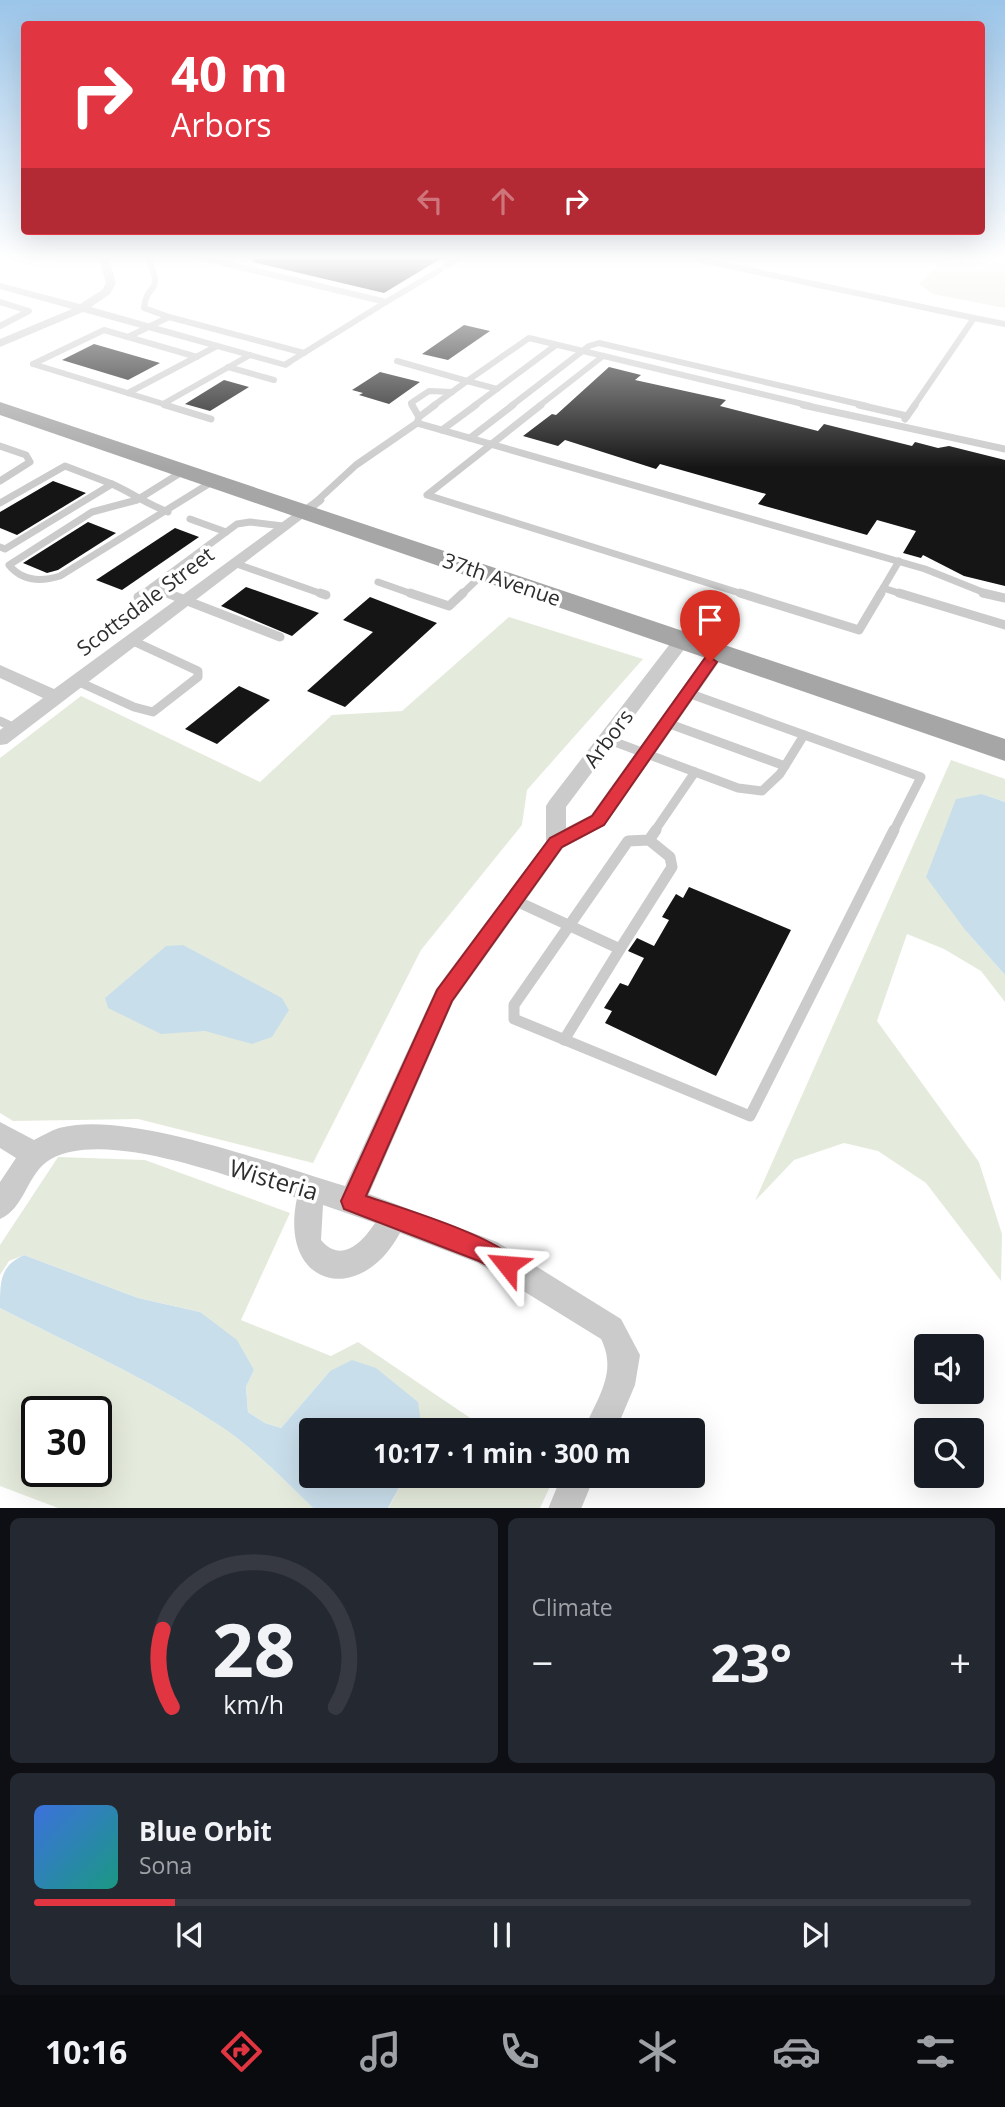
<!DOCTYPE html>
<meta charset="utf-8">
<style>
:root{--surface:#171b24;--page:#242831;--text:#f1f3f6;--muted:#9ea1a6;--line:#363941;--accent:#e13542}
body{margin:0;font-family:"Open Sans",sans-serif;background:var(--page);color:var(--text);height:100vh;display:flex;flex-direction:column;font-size:26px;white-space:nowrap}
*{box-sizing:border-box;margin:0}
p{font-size:23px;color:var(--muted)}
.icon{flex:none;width:38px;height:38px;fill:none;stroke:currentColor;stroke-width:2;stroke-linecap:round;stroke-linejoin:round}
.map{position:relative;height:1508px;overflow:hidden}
.drawer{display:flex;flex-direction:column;gap:10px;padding:10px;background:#0d0f14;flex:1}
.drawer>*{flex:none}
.hud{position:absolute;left:21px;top:21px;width:964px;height:214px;border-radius:7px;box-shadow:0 7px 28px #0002;background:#e13542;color:#fff;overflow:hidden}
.controls{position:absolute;left:914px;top:1334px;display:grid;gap:14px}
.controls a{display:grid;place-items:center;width:70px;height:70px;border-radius:7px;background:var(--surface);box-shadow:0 7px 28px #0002;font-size:35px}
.speed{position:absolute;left:21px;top:1396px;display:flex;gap:14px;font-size:35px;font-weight:700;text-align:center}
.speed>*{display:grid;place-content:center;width:91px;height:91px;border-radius:50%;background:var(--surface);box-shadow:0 7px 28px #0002;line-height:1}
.speed .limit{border:4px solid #111;border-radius:10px;background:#fff;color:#111}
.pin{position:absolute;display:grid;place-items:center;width:60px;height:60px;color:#fff;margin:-72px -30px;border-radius:50% 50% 50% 0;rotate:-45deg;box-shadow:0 0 7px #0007}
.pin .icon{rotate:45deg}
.me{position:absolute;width:77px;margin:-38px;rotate:298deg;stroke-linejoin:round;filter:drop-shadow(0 0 5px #0008)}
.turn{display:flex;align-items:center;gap:24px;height:147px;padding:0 35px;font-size:32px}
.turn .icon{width:91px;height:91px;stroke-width:2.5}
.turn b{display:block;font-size:49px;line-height:60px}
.lanes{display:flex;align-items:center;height:66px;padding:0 35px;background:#0003;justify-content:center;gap:35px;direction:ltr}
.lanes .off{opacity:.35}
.big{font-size:52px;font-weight:700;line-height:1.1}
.drawer .tile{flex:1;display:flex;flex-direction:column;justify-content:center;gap:10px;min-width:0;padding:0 24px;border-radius:10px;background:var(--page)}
.drawer .dial{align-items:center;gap:0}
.dial svg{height:182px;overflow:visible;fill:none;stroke:var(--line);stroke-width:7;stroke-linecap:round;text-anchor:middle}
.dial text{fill:var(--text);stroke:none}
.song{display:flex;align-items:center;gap:21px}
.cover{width:84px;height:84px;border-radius:10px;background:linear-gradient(135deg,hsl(220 70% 55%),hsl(170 70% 35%))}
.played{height:7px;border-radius:4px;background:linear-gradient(90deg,var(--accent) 15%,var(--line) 15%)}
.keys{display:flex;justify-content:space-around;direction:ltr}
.heat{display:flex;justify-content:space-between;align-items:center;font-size:38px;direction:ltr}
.drawer .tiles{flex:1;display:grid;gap:10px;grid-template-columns:1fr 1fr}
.tile:last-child{grid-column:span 2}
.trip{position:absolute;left:299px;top:1418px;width:406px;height:70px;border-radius:7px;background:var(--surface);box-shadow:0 7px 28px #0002;font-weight:700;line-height:70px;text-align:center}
.menu{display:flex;height:112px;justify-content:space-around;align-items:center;background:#090b0e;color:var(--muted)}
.menu .icon{width:49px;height:49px}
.menu .active{color:var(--accent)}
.menu b{font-size:32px;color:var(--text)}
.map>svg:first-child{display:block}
</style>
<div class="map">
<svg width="1005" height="1509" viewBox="0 0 1005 1509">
<rect width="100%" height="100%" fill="#fff"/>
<g fill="#e5ebdc" fill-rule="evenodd">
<polygon points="947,256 1005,256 1005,308 933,294 919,284"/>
<polygon points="509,617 643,659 527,790 522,825 421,950 313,1163 138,1119 13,1121 0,1113 0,758 81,696 260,782 332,715 402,711"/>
<polygon points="951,760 1005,779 1005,802 982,794 966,931 1005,975 1005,1002 981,971 944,949 907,934 877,1021 979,1162 1002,1234 1001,1281 926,1183 878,1151 844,1143 794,1160 755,1201"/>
<polygon points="58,1157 145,1160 290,1213 241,1320 331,1356 358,1342 488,1430 422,1430 424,1424 330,1371 281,1428 265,1423 248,1412 246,1387 254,1370 200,1312 138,1298 24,1255 9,1261 0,1275 0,1245"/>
<path d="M0,1308C72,1345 149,1379 217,1424C253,1447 283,1479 313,1508H58L0,1486ZM37,1412H96V1472H37Z"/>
<polygon points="406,1475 555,1475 555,1476 540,1508 388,1509"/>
</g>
<g fill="#c9deeb">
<polygon points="982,794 1005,802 1005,975 966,931 926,877 956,799"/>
<polygon points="183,945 282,998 289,1010 272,1037 252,1044 205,1031 161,1034 108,1008 105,998 166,946"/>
<path d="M24,1255L138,1298L200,1312L237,1340L254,1370L246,1387L248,1412L265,1423L281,1428L330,1371L352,1360L376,1368L418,1402L422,1430H312V1475H406L388,1508H313C283,1479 253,1447 217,1424C149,1379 72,1345 0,1308C0,1281 0,1266 24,1255Z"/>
</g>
<g fill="#151515">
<polygon points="254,256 445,256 384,293 253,262"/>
<polygon points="464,325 490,331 448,360 422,354"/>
<polygon points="94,344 160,363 128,380 62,360"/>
<polygon points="609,367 641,375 635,380 726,400 720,406 818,431 824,424 912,446 915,442 938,448 949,446 1005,460 1005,586 964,576 923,555 921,558 903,553 916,531 877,520 867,535 758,504 766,494 660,464 656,469 565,440 558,446 523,436 552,414 556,415"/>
<polygon points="380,372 420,382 389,404 359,395 363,393 352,390"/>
<polygon points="224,380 249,387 210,411 185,404"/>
<polygon points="53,481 86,493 17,535 0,528 0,512"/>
<polygon points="88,522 116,533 58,570 47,573 23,563"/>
<polygon points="175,528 199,537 122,590 96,580"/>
<polygon points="246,587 319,613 292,636 221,606"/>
<polygon points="370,597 437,623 345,707 307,691 373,632 343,620"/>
<polygon points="239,686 270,700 217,744 185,729"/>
<polygon points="689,887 791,930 716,1076 605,1023 612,1011 604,1008 620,983 628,986 644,958 628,951 637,938 654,946 669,920 662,917 676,894 683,898"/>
</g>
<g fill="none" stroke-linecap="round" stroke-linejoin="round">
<g stroke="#cbcbcb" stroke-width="6">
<polyline points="194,256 386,302 286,364"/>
<polyline points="701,260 974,318"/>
<polyline points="446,266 462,256"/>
<polyline points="0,302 29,311 0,326"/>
<polyline points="386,302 440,270"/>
<polyline points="169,317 304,353"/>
<polyline points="128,337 197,357"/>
<polyline points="397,361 467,381 433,406"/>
<path d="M33,364L104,330L128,337L169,317L144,308C146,281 166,296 147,256"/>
<polyline points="33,364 170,406"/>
<polyline points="228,367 274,380"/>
<polyline points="467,381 529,338 811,406"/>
<polyline points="467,381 497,389"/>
<polyline points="128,393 217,346"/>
<polyline points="163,404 250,355"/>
<polyline points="413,406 411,403 429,391 452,392"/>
<polyline points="474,406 556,345"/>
<polyline points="511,406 589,346 599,343 867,406"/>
<polyline points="539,406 603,356"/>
<polyline points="914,406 974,318 1005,324"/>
</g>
<g stroke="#cbcbcb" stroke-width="7">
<polyline points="165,405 211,419"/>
<polyline points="412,405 419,417"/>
<polyline points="541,405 427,495 746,595"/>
<polyline points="803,405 1005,449"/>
<polyline points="859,405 907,416"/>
<polyline points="905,419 915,405"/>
<polyline points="417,423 419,417 435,405"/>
<polyline points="442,430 476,405"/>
<polyline points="470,438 513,405"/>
<polyline points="0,446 26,455 30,462 0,481"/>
<path d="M185,470L137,500L92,512L9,565C22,581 41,582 60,576L215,480"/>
<path d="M112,484C132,493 147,504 168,512"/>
<polyline points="318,500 356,465 417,423 925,569 990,595"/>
<polyline points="0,503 65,466 112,484 5,549 0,547"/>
<polyline points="190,519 226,532"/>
<polyline points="234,563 325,595"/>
<polyline points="378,582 415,595"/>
<polyline points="883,588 905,595"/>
<polyline points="141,595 152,587"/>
<polyline points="172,595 152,587 237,524 250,522 283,526"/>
<polyline points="461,595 484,573"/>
<polyline points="879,595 899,561"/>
</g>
<g stroke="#cbcbcb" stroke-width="9">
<polyline points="167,593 280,637"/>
<polyline points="320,593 326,595"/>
<polyline points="410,593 449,606 463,593"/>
<polyline points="740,593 859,630 881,593"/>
<polyline points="899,593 1005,625"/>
<polyline points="983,593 1005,598"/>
<polyline points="138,597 144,593"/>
<polyline points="77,681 134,707 153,712 198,677 198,671 131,640"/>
<polyline points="688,693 921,777 893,832"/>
<polyline points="0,721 15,728"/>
<polyline points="667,723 785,766"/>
<polyline points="607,739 695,772 654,832"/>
<polyline points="695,772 738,788 762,791 780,774 804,735"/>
</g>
<g stroke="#cbcbcb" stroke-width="11">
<polyline points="656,830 649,840 628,841 514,1005 514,1019 750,1116 894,830"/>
<polyline points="514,900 620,949 672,867 670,857 649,840"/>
<polyline points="564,1040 620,949"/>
</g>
<g fill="#cbcbcb" fill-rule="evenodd">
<polygon points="98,256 108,256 116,283 110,294 91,307 292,364 286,368 83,312 0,347 0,339 72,309 0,289 0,283 80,304 102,290 106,283"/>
<polygon points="318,496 325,500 323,503 7,744 0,745 0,730 43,698 0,678 0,665 54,689"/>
<path d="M682,635L691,640L566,807V828L591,815L711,648H723L726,652L605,825L563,848L453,1002L369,1194L497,1242L621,1319L640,1355L635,1385L616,1430H584C597,1398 618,1373 601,1339L478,1263L400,1233C360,1308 278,1287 297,1198C236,1180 108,1128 51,1159C27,1172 25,1209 0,1219V1182L16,1158L0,1148V1122L34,1140C42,1136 50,1131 59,1128C127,1109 274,1165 345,1186L436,989L546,842V806L549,801L676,636ZM323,1205L375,1223C362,1243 341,1264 321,1240Z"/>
<polygon points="562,1475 595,1475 581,1509 548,1509"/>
</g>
<polygon fill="#a6a6a6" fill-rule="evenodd" points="0,402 1005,739 1005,761 0,415"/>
</g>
<linearGradient id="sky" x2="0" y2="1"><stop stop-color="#9bc5e9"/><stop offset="0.55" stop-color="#fff"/><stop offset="1" stop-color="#fff" stop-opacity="0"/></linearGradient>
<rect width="1005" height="468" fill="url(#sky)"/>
<path fill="#e13542" stroke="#92222b" stroke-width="2" d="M710,657L717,662L604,825L562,847L452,1001L366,1196C395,1206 509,1240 519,1265L516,1273L507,1276L479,1261L344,1209L341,1201L437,990L550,838L592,816L705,658Z"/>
<g text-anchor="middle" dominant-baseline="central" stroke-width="7" stroke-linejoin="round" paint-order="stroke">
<g font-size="21" fill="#2e2e2e" stroke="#fff">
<text transform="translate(502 579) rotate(19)">37th Avenue</text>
<text transform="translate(145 601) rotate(-37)">Scottsdale Street</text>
<text transform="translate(608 738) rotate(-53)">Arbors</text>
</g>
<g font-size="24" fill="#2e2e2e" stroke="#fff">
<text transform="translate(274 1179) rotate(16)">Wisteria</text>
</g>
</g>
</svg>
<div class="controls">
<a><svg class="icon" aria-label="sound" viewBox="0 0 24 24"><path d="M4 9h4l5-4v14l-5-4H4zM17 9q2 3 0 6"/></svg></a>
<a><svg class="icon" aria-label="search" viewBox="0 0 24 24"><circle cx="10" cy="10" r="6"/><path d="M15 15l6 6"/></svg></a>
</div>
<div class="speed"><div class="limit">30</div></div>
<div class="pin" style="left:710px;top:662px;background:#d93025"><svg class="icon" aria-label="arrive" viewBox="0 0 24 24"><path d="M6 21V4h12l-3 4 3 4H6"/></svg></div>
<svg class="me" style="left:507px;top:1265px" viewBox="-20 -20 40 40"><path d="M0-17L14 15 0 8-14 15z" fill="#e13542" stroke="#fff" stroke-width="4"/></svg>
<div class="trip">10:17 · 1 min · 300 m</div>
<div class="hud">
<div class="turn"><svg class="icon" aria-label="right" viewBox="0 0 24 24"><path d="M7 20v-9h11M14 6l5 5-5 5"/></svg><div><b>40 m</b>Arbors</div></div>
<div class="lanes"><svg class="icon off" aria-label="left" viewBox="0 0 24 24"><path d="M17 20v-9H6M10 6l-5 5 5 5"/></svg><svg class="icon off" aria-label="ahead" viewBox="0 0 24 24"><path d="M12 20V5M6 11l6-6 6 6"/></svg><svg class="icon" aria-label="right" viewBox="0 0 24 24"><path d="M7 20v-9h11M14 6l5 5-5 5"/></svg></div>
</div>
</div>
<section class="drawer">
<div class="tiles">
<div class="tile dial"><svg viewBox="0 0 100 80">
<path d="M14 69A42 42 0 1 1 86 69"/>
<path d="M14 69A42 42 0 0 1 10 35" stroke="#e13542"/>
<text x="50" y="56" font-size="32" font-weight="700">28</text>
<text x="50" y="72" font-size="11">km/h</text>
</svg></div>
<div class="tile"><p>Climate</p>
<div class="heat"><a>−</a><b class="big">23°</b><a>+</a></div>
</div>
<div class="tile">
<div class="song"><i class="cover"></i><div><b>Blue Orbit</b><p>Sona</p></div></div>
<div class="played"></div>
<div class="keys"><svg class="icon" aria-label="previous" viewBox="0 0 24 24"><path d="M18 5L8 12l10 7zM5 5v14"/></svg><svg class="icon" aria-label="pause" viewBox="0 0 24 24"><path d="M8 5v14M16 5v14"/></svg><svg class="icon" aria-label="next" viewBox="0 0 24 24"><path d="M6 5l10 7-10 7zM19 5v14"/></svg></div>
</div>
</div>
</section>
<nav class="menu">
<b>10:16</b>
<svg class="icon active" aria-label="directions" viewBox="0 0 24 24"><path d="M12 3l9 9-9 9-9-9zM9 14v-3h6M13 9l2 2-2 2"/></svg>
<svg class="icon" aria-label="music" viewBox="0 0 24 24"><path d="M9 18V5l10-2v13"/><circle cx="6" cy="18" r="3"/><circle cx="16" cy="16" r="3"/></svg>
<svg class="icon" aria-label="phone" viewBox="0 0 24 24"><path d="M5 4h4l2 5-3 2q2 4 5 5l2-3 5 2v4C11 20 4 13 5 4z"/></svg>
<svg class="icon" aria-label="climate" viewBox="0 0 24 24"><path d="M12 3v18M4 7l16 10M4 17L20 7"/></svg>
<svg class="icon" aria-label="car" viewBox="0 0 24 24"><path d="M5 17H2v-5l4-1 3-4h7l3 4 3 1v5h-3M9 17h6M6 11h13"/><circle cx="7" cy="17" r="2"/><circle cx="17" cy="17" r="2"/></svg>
<svg class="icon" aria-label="filters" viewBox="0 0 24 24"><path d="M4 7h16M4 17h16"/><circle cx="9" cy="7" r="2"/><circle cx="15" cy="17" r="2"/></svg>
</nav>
